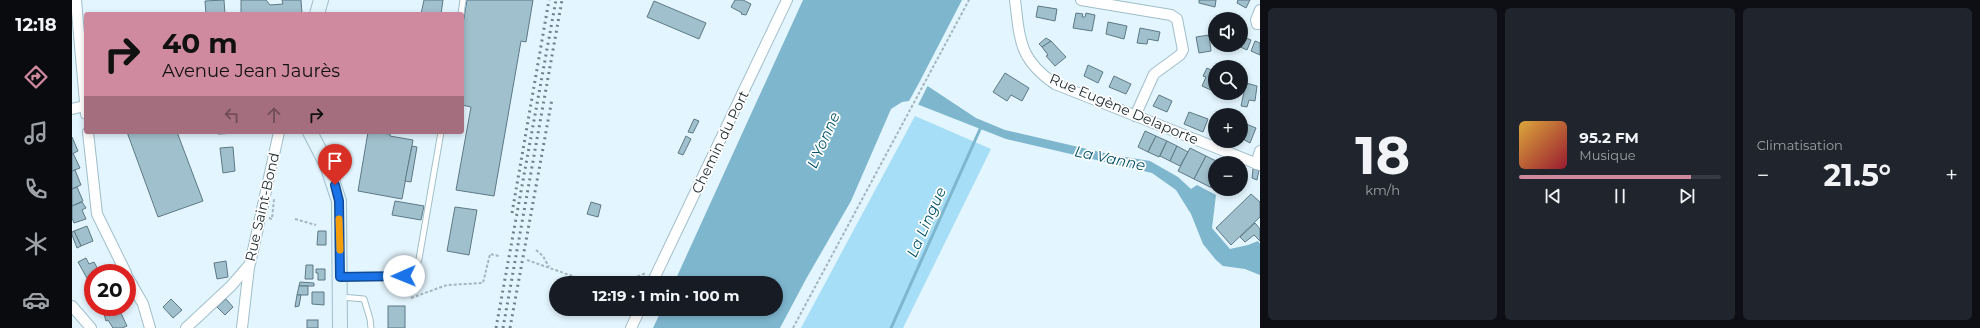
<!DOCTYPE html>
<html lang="fr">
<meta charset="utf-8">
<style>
:root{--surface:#171b24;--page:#20242c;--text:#f1f3f6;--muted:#9ea1a6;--line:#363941;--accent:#cf8a9f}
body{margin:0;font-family:Montserrat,sans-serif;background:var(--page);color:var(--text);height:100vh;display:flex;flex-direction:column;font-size:15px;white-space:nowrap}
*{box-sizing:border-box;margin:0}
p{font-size:13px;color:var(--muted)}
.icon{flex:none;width:22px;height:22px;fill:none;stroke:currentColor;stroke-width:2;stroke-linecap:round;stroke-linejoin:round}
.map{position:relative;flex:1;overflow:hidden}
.panel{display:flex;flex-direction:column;gap:8px;padding:8px;background:#0d0f14;width:720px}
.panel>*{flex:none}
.banner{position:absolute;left:12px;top:12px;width:380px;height:122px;border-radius:4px;box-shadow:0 2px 6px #0003;background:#cf8a9f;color:#111;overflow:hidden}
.controls{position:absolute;left:1136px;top:12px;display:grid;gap:8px}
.controls a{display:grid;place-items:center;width:40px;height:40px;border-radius:50%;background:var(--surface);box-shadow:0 2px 6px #0003;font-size:20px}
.speed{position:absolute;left:12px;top:264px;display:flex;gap:8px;font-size:20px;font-weight:700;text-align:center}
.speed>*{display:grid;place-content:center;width:52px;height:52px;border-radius:50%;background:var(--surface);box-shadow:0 2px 6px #0003;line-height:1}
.speed .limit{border:6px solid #d22;background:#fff;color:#111}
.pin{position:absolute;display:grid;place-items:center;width:34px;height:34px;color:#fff;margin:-41px -17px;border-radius:50% 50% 50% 0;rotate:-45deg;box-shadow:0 0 4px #0007}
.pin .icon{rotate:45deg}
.me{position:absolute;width:44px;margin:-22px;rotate:269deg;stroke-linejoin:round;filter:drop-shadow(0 0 3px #0008)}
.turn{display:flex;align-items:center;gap:14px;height:84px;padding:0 12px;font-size:18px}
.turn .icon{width:52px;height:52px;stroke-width:2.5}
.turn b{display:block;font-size:28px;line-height:34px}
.lanes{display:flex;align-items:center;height:38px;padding:0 12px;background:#0003;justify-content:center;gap:20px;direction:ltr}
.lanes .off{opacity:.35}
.big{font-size:30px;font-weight:700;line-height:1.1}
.panel .widget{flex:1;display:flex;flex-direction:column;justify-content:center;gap:6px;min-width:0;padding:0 14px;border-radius:6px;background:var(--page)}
.panel .dial{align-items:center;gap:0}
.dial b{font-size:52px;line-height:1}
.song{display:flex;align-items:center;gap:12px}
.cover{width:48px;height:48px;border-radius:6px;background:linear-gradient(135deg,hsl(40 70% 55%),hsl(350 70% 35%))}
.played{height:4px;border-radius:2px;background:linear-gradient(90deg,var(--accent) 85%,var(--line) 85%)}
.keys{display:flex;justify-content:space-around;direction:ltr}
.heat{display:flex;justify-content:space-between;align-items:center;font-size:22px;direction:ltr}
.panel .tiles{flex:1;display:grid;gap:8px;grid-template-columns:repeat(3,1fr)}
.trip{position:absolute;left:477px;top:276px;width:234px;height:40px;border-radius:20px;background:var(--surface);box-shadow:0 2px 6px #0003;font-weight:700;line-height:40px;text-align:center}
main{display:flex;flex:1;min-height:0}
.tabs{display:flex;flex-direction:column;width:72px;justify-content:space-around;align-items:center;background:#090b0e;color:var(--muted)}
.tabs .icon{width:28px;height:28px}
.tabs .current{color:var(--accent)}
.tabs b{font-size:18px;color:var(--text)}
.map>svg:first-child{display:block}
</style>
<main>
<nav class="tabs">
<b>12:18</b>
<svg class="icon current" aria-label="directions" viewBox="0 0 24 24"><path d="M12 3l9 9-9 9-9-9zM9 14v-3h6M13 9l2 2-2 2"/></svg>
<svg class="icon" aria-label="music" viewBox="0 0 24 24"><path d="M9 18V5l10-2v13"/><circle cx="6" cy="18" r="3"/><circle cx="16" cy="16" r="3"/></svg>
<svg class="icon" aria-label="phone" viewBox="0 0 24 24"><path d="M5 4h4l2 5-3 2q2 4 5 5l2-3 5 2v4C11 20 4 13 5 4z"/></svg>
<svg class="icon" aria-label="climate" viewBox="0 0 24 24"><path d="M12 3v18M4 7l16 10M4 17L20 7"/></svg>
<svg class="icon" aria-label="car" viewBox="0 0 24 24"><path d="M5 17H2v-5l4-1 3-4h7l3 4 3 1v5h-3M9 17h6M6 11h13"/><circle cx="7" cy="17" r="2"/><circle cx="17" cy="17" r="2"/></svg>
</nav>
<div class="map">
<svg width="1188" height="328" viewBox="0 0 1188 328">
<rect width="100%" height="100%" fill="#e3f5fe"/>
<polygon fill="#a5def6" points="843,116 919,149 831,328 729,328"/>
<polygon fill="#7eb6ce" points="731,0 890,0 848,81 904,118 933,130 1041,155 1078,161 1106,177 1119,189 1125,185 1144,195 1140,228 1158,249 1176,245 1186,241 1188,244 1188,275 1173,269 1151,266 1144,260 1131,244 1119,214 1104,190 1080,173 934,139 837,101 830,102 819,109 779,201 734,279 708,328 581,328 590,309 704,309 704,283 602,283"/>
<polygon fill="#e3f5fe" points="848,81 856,85 845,107 836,103"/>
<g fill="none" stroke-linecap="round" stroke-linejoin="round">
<polyline stroke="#7eb6ce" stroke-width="3" points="819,328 909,127"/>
</g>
<g fill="#a1c0cd" stroke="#5d7986">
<polygon points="152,0 153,14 162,14 134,14 133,1"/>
<polygon points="169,0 194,0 198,5 211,4 210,0 229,0 230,14 169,14"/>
<polygon points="352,0 371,0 369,14 349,14"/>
<polygon points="395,0 461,0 454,42 449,41 422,196 384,190 399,107 390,105 390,30"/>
<polygon points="663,0 671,0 679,4 674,15 669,14 670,13 659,7"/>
<polygon points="1127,0 1144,0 1143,7 1127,3"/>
<polygon points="1166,0 1178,0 1174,8 1165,3"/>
<polygon points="582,1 634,23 627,39 575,17"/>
<polygon points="966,6 985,9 983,21 964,17"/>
<polygon points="1004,13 1011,14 1010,17 1013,17 1014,13 1023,15 1020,31 1001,28"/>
<polygon points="1036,22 1055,26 1052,39 1034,34"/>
<polygon points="1068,28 1088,32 1086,41 1076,39 1075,44 1065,43"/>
<polygon points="1137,35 1139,51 1127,53 1124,37"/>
<polygon points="1169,36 1179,40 1175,50 1164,45 1169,45"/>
<polygon points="974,38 979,41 970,47 967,44"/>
<polygon points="979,41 994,57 983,66 974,56 976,55 970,47"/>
<polygon points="1183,41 1188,43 1188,55 1179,51"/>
<polygon points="1016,65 1031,72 1026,83 1012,76"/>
<polygon points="1135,68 1143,72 1143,80 1139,90 1130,86 1134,77 1131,76"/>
<polygon points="933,73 957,88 950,101 939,95 935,101 921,92"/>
<polygon points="1042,76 1059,84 1054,94 1037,87"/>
<polygon points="1174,83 1185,86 1183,101 1177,100 1175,107 1169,106"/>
<polygon points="1087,95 1100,101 1095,112 1081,106"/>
<polygon points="1117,112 1136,119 1131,132 1112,124"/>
<polygon points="622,119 627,121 621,133 616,132"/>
<polygon points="1169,122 1184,128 1178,143 1169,138"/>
<polygon points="1073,131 1084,136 1076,152 1066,147"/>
<polygon points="55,132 105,132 131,201 86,217"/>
<polygon points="146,132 186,132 146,134"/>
<polygon points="296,132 318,134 318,136 341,140 330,199 286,191"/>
<polygon points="614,136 619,139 611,155 606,153"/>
<polygon points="1084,136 1095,141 1087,157 1076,152"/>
<polygon points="0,137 6,151 0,154"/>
<polygon points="1095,141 1105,146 1098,161 1088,156"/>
<polygon points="340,146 345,147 339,182 333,181"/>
<polygon points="1105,146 1116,152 1108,166 1098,161"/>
<polygon points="161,147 163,171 151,173 148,148"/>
<polygon points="1118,148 1134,156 1122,179 1106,171"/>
<polygon points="1,153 8,168 0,171 0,154"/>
<polygon points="1134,156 1148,163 1143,163 1143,177 1138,187 1122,179"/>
<polygon points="1181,169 1187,170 1185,180 1180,178"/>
<polygon points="3,170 9,185 0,189 0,171"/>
<polygon points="1143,177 1143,189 1157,189 1154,195 1138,187"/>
<polygon points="5,187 11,201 0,206 0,189"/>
<polygon points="1179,194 1188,202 1188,217 1159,245 1144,228"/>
<polygon points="323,201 352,206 349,220 320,215"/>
<polygon points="10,202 14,208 10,210 14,219 2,223 0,218 0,206"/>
<polygon points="519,202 529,205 526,217 515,214"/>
<polygon points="383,207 405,210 397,255 375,251"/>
<polygon points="1183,223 1188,229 1188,241 1182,235 1173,242 1168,237"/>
<polygon points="15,226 21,241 9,246 2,231"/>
<polygon points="2,231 9,246 5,248 0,235 0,232"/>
<polygon points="246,231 254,231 254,245 245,245"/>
<polygon points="14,258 17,264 22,262 28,273 21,273 21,290 14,281 16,280 6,262"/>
<polygon points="154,261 156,277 145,279 142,263"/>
<polygon points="234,265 241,265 241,279 233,279"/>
<polygon points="244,269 253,269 253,280 246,280 246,273 244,273"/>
<polygon points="228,282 242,283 242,286 227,286"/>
<polygon points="227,286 236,286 236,295 225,295"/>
<polygon points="240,292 252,292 252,305 240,304"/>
<polygon points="225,295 229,295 227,306 223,307"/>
<polygon points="99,299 110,310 101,318 91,307"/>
<polygon points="154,299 161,307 153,315 145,307"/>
<rect x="316" y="306" width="17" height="22"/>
<polygon points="30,307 46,307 55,326 50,328 41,328 36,320 34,321"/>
<rect x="235" y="320" width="11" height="8"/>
</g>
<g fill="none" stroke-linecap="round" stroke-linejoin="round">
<defs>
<g id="lane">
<polyline points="389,14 391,0"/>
<polyline points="269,277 332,276 342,271 347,259 369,132"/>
<polyline points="269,297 292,299 298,319 299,328"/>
</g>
<g id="street">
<polyline points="4,0 14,114"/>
<path d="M943,0C948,41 947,59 983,84L1188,165"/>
<polyline points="1009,0 1099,15 1105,19 1111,50 1108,55 1082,74 1063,116"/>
<polyline points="1188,10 1184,20 1185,24 1188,24"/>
<polyline points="0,109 13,106"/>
<polyline points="16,132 25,214 54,273"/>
<polyline points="1184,164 1188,151"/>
<polyline points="55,276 71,304 78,328"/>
<polyline points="580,283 715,0"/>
<polyline points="0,306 19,328"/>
<polyline points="114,328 159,286 178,264 207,132"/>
<polyline points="170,328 177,267"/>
<polyline points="559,328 568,309"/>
</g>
<g id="secondary">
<polyline points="245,14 249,0"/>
<polyline points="238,132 255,165 267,201 268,328"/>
</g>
</defs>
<use href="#lane" stroke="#a0becb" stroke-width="7"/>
<use href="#street" stroke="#a0becb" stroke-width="12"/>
<use href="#secondary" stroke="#a0becb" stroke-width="16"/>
<g stroke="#a5b5bc" stroke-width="2" stroke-dasharray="3 2" stroke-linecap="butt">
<polyline points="197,218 200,219 202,199"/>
<polyline points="223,219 244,225"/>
<polyline points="464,250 471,256 477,267"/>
<polyline points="455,260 520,283"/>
<polyline points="558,283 564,277 574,273"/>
<polyline points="339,298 375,285 411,283 418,254 427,256"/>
<polyline points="721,328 897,0"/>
</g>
<use href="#lane" stroke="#fff" stroke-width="5"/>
<use href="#street" stroke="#fff" stroke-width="10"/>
<use href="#secondary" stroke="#e2f4fc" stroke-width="14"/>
<g stroke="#738288" stroke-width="3" stroke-dasharray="2 4" stroke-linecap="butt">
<polyline points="440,213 477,0"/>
<polyline points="424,328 484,0"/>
<polyline points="431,328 490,0"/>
<polyline points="438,328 480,99"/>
</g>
</g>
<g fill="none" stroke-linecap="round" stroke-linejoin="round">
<defs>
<polyline id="route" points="263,185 267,201 268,277 332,276"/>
</defs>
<use href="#route" stroke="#114b97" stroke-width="10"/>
<use href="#route" stroke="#1a73e8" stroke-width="7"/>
<polyline stroke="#f59e0b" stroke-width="7" points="267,219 268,250"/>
</g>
<g text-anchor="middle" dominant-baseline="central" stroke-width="3.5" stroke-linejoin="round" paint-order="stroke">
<g font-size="14" fill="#1f2b30" stroke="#fff">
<text transform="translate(1052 109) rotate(23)">Rue Eugène Delaporte</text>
<text transform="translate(648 142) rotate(-64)">Chemin du Port</text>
<text transform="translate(190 207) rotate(-77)">Rue Saint-Bond</text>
</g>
<g font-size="15" font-style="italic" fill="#08566e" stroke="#fff">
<text transform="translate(751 140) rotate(-66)">L'Yonne</text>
<text transform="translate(1038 158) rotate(12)">La Vanne</text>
<text transform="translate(854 222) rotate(-66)">La Lingue</text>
</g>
</g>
</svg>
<div class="controls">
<a><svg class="icon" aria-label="sound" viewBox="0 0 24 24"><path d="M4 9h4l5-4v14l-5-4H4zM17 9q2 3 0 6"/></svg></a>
<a><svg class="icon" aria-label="search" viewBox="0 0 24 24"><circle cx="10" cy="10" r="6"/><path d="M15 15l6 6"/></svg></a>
<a>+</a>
<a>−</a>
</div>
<div class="speed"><div class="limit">20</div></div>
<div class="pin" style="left:263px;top:185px;background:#d93025"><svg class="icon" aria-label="arrive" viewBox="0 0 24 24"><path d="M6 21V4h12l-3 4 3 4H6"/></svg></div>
<svg class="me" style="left:332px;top:276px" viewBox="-20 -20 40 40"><circle r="19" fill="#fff"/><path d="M0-13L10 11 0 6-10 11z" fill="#1a73e8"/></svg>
<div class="trip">12:19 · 1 min · 100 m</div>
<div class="banner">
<div class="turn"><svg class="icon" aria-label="right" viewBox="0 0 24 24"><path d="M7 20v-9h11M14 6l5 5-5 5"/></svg><div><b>40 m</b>Avenue Jean Jaurès</div></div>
<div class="lanes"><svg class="icon off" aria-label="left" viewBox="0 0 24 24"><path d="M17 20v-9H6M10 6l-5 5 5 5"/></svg><svg class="icon off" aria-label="ahead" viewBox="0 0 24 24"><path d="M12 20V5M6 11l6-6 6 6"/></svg><svg class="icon" aria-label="right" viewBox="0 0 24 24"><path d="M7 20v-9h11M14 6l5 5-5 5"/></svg></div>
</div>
</div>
<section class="panel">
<div class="tiles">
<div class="widget dial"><b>18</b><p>km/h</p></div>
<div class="widget">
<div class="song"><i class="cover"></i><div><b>95.2 FM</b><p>Musique</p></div></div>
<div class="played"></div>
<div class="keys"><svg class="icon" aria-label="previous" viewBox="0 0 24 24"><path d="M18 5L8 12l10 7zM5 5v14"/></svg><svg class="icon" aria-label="pause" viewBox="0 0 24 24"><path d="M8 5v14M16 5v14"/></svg><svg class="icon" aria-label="next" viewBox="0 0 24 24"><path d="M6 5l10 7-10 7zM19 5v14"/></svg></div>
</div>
<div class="widget"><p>Climatisation</p>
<div class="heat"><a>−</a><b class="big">21.5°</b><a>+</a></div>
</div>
</div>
</section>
</main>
